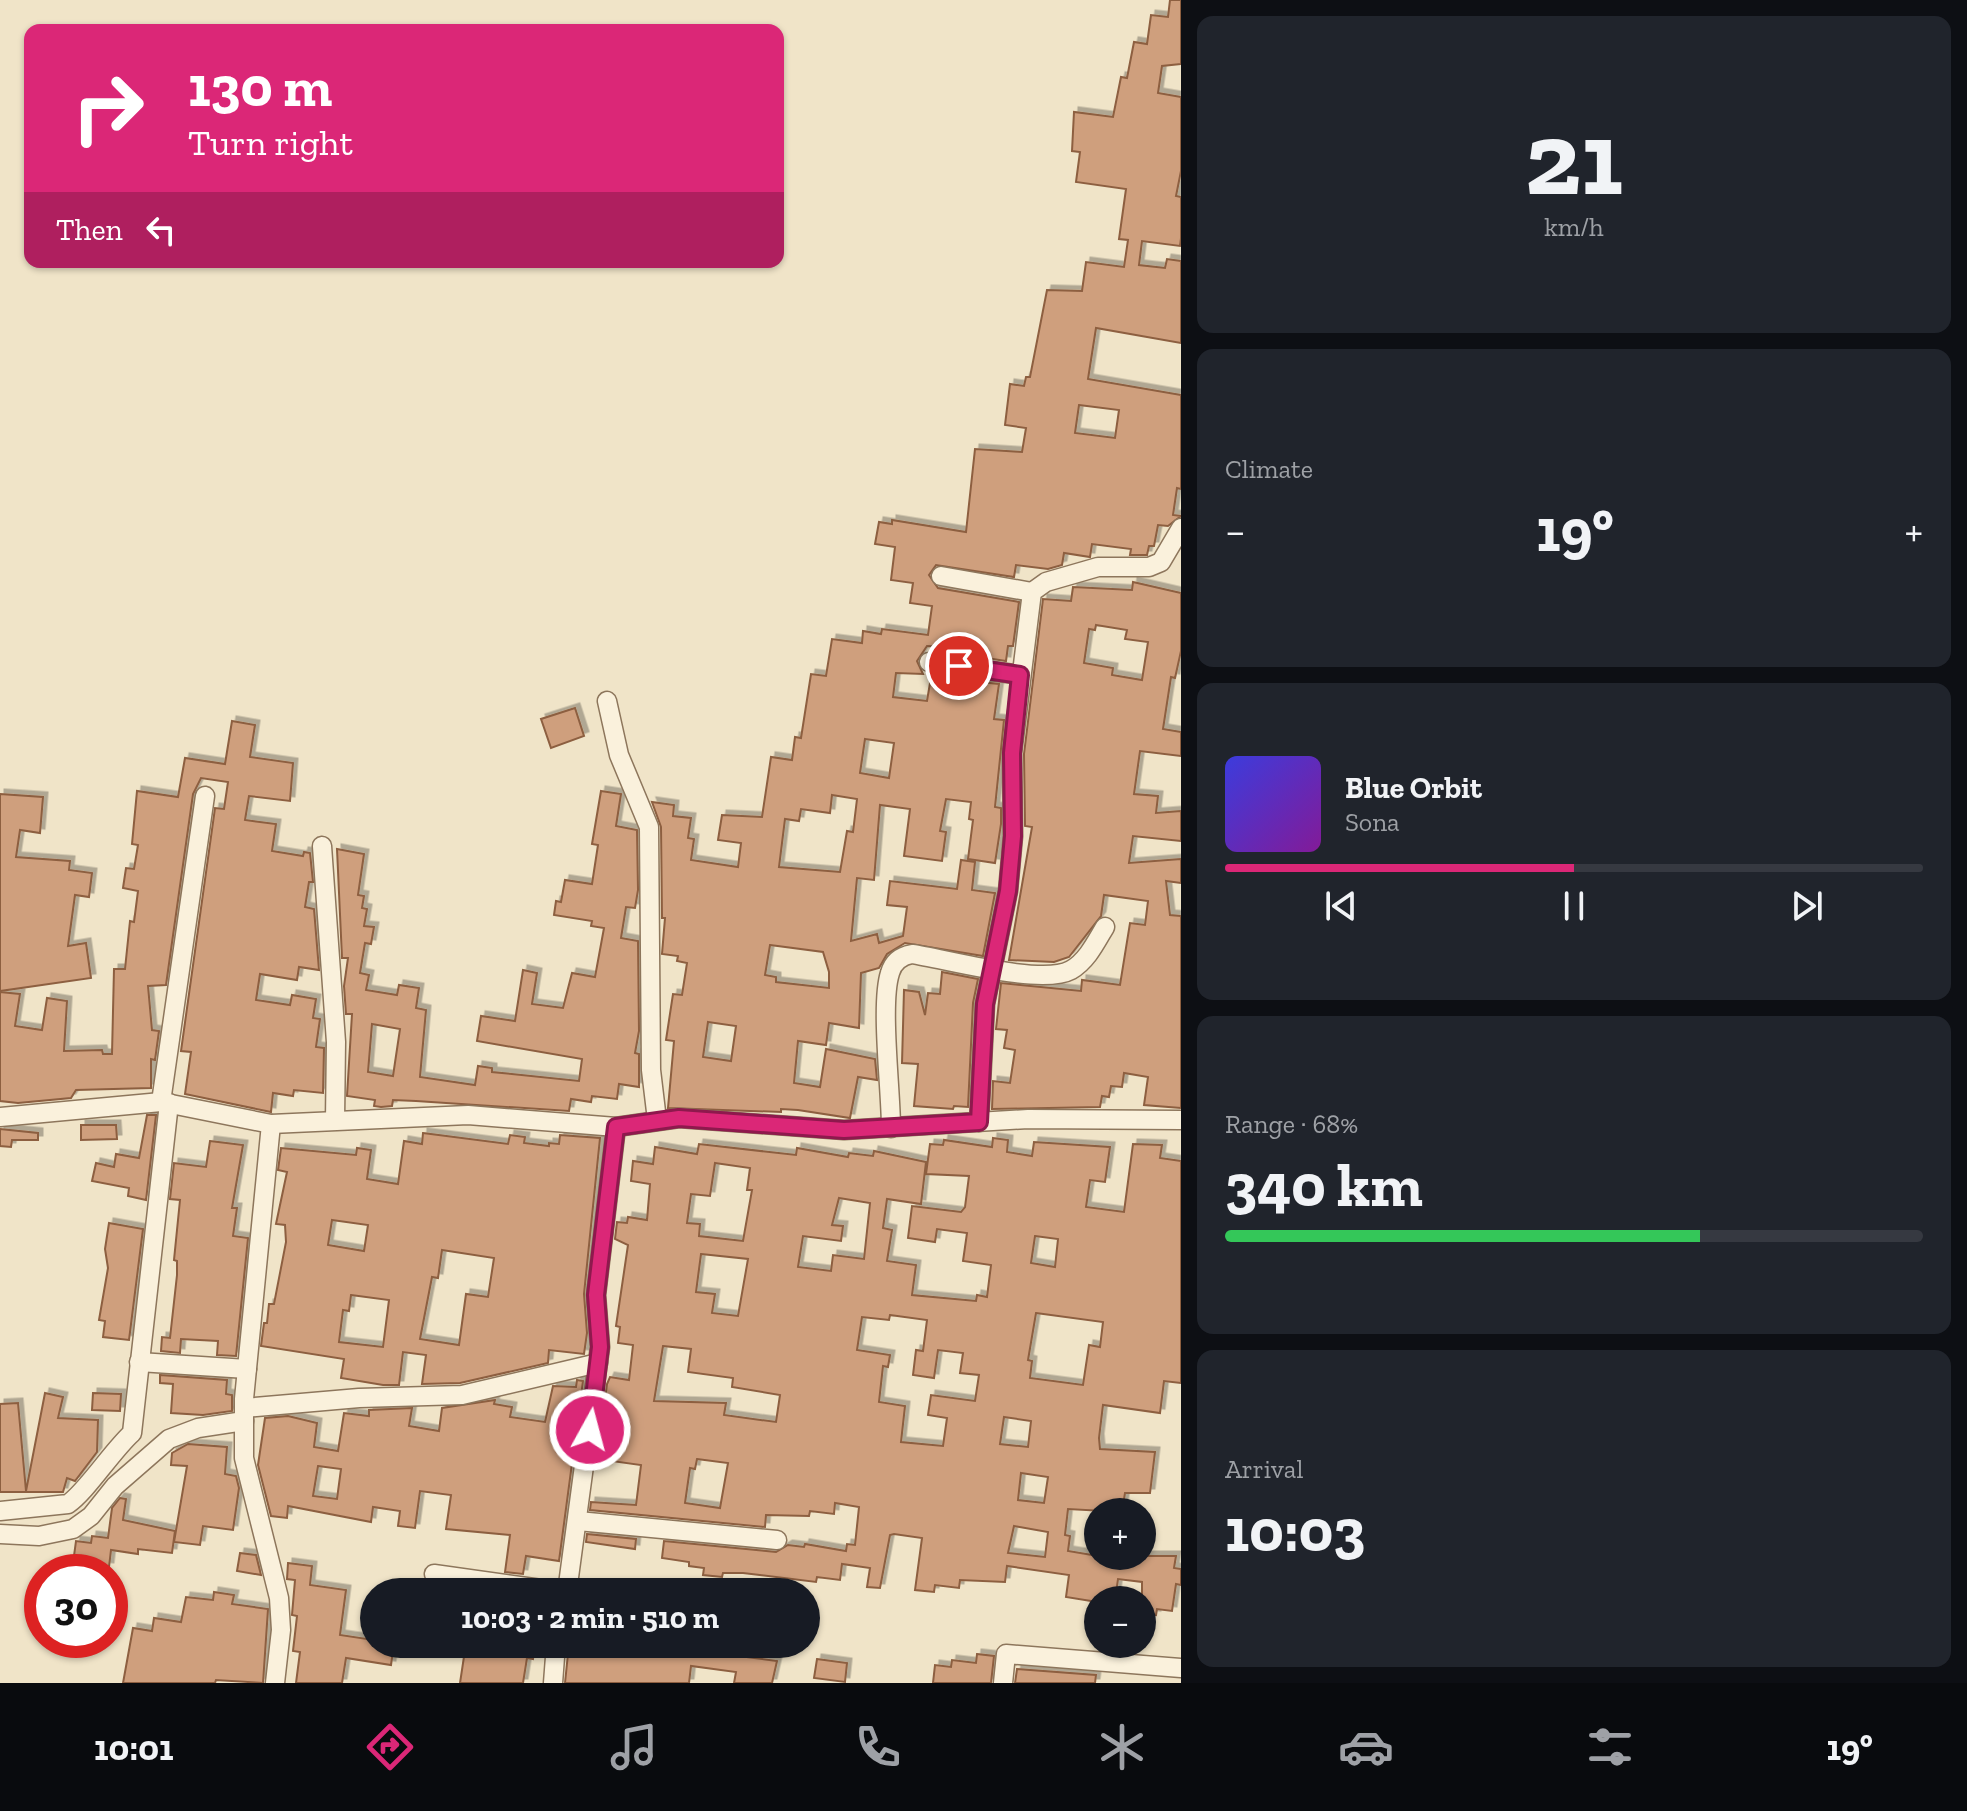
<!DOCTYPE html>
<meta charset="utf-8">
<style>
:root{--surface:#171b24;--page:#20242c;--text:#f1f3f6;--muted:#9ea1a6;--line:#363941;--accent:#db2777}
body{margin:0;font-family:"Zilla Slab",serif;background:var(--page);color:var(--text);height:100vh;display:flex;flex-direction:column;font-size:30px;white-space:nowrap}
*{box-sizing:border-box;margin:0}
p{font-size:26px;color:var(--muted)}
.icon{flex:none;width:44px;height:44px;fill:none;stroke:currentColor;stroke-width:2;stroke-linecap:round;stroke-linejoin:round}
.map{position:relative;flex:1;overflow:hidden}
.side{display:flex;flex-direction:column;gap:16px;padding:16px;background:#0d0f14;width:786px}
.side>*{flex:none}
.guide{position:absolute;left:24px;top:24px;width:760px;height:244px;border-radius:16px;box-shadow:0 2px 6px #0004;background:#db2777;color:#fff;overflow:hidden}
.buttons{position:absolute;left:1084px;top:1498px;display:grid;gap:16px}
.buttons a{display:grid;place-items:center;width:72px;height:72px;border-radius:50%;background:var(--surface);box-shadow:0 2px 6px #0004;font-size:40px}
.speed{position:absolute;left:24px;top:1554px;display:flex;gap:16px;font-size:40px;font-weight:700;text-align:center}
.speed>*{display:grid;place-content:center;width:104px;height:104px;border-radius:50%;background:var(--surface);box-shadow:0 2px 6px #0004;line-height:1}
.speed .limit{border:12px solid #d22;background:#fff;color:#111}
.pin{position:absolute;display:grid;place-items:center;width:68px;height:68px;color:#fff;margin:-34px;border:4px solid #fff;border-radius:50%;box-shadow:0 2px 8px #0007}
.me{position:absolute;width:88px;margin:-44px;rotate:7deg;stroke-linejoin:round;filter:drop-shadow(0 0 6px #0008)}
.turn{display:flex;align-items:center;gap:28px;height:168px;padding:0 32px;font-size:36px}
.turn .icon{width:104px;height:104px;stroke-width:2.5}
.turn b{display:block;font-size:56px;line-height:68px}
.then{display:flex;align-items:center;height:76px;padding:0 32px;background:#0003;gap:16px;font-size:30px}
.big{font-size:60px;font-weight:800;line-height:1.1}
.side .widget{flex:1;display:flex;flex-direction:column;justify-content:center;gap:12px;min-width:0;padding:0 28px;border-radius:16px;background:var(--page)}
.side .dial{align-items:center;gap:0}
.dial b{font-size:104px;line-height:1}
.song{display:flex;align-items:center;gap:24px}
.cover{width:96px;height:96px;border-radius:12px;background:linear-gradient(135deg,hsl(240 70% 55%),hsl(290 70% 35%))}
.played{height:8px;border-radius:4px;background:linear-gradient(90deg,var(--accent) 50%,var(--line) 50%)}
.keys{display:flex;justify-content:space-around;direction:ltr}
.heat{display:flex;justify-content:space-between;align-items:center;font-size:44px;direction:ltr}
.charge{height:12px;border-radius:6px;background:linear-gradient(90deg,#34c759 68%,var(--line) 0)}
.trip{position:absolute;left:360px;top:1578px;width:460px;height:80px;border-radius:40px;background:var(--surface);box-shadow:0 2px 6px #0004;font-weight:800;line-height:80px;text-align:center}
.tabs{display:flex;height:128px;justify-content:space-around;align-items:center;background:#090b0e;color:var(--muted)}
.tabs .icon{width:56px;height:56px}
.tabs .current{color:var(--accent)}
.tabs b{font-size:36px;color:var(--text)}
main{display:flex;flex:1;min-height:0}
.map>svg:first-child{display:block}
</style>
<main>
<div class="map">
<svg width="1181" height="1683" viewBox="0 0 1181 1683">
<defs>
<filter id="shadow"><feDropShadow dx="4.5" dy="-4.5" stdDeviation="0" flood-color="#0004"/></filter>
</defs>
<rect width="100%" height="100%" fill="#f0e4c8"/>
<g fill="#cf9f7d" stroke="#8d5f41" stroke-width="2" fill-rule="evenodd" filter="url(#shadow)">
<path d="M1170,0H1181V64L1162,66L1158,93L1181,97V171L1176,196L1181,197V238L1180,246L1142,241L1139,265L1165,268L1167,259L1181,261V343L1096,328L1088,379L1181,395V489L1177,488L1173,515L1181,516L1168,526L1158,525L1154,546H1149L1147,555H1130L1131,549L1092,544L1090,557L1064,553L1062,565L1048,569L1016,565L1014,577L936,565L929,575L938,588L1019,602L1013,646H1008L1006,661L973,656L974,648L927,646L917,661L923,674L896,673L893,697L927,701L931,677L999,684L994,719L1004,720L995,807L1001,808V824L995,863L968,859L973,820L969,819L971,802L946,799L940,831L946,832L942,861L904,856L910,809L880,805L874,880L857,878L851,941L877,934L879,943L903,936L907,907L887,905L890,881L957,889L961,860L975,862L972,890L995,893L983,956L905,943L887,954L879,968L861,973L859,1028L829,1023L826,1045L798,1041L794,1083L820,1087L826,1049L875,1059L877,1080L858,1077L850,1118L798,1110L781,1109V1112L668,1108L674,1041L666,1040L673,994L682,995L687,963L677,961L678,956L662,954L665,918H662L661,827L652,802L674,805L673,816L691,818L688,838L694,839L691,860L738,867L741,843L718,840L722,815L762,817L771,757L792,760L795,737L801,738L811,674L826,676L832,639L862,643L863,631L881,634L882,629L928,635L932,606L910,603L913,583L891,580L895,547L875,544L879,522L892,524V520L966,532L975,449L1022,452L1026,428L1005,425L1010,384L1024,386L1026,377H1030L1047,290L1082,291L1086,262L1124,267L1128,240L1119,239L1126,189L1076,182L1080,152L1072,151L1074,112L1113,117L1121,77L1127,78L1134,42L1147,44L1151,15L1168,17ZM1079,405L1119,410L1115,438L1075,433ZM865,739L894,743L889,778L860,773ZM832,795L857,799L853,832L847,831L840,872L779,867L785,819L799,821L801,809L830,813ZM770,945L823,952L829,972V988L776,982V977L765,975ZM708,1022L736,1026L731,1061L703,1057Z"/>
<path d="M1133,582L1181,593V651L1175,678L1171,677L1163,729L1181,732V756L1140,751L1134,794L1158,796L1156,813L1181,811V841L1133,836L1129,863L1181,859V883L1166,881L1170,915L1181,916V1108L1144,1105L1148,1077L1124,1073L1122,1087L1111,1086L1109,1097L1102,1096L1100,1107L992,1109L993,1081L1010,1083L1015,1050L1004,1048L1007,1030L996,1029L1001,983L1081,991L1082,980L1120,985L1130,923L1145,925L1148,901L1104,895L1101,916L1069,957L1054,962L1009,960L1032,827L1025,826L1024,754L1043,599L1071,601L1073,587L1132,590ZM1096,625L1127,630L1125,639L1148,642L1142,680L1112,675L1113,668L1084,663L1089,629L1095,630Z"/>
<polygon points="575,708 584,736 551,748 541,719"/>
<polygon points="232,721 255,725 250,757 293,763 290,801 249,796 245,820 276,824 272,851 303,856 304,852 310,853 313,882 309,882 305,907 314,909 319,970 299,967 297,980 260,974 256,1000 290,1005 292,995 316,999 313,1018 320,1019 316,1047 324,1048 323,1093 294,1090 293,1096 273,1093 271,1112 185,1094 191,1052 181,1051 215,808 224,809 228,782 201,778 193,794 166,985 148,986 152,1030 159,1031 155,1060 151,1059 151,1088 76,1090 71,1098 18,1103 0,1101 0,992 20,994 15,1026 42,1030 47,998 67,1001 64,1051 102,1050 103,1054 112,1054 114,969 125,969 130,921 134,922 138,891 123,888 126,868 134,869 138,845 132,844 137,791 178,797 185,758 225,764"/>
<path d="M601,791L621,794L616,826L637,830L638,890L635,908L626,907L621,938L638,941L639,1031L635,1053L639,1054V1087L619,1084L617,1099L592,1096L591,1102L571,1099L569,1111L416,1101L393,1100L392,1106L381,1107L374,1106L375,1100L347,1096L352,1014H346L344,986L348,958H342L337,849L364,854L358,895L364,896L362,908L367,909L364,926L374,927L371,944L365,943L360,973L369,975L366,990L397,995L399,985L419,988L416,1008L426,1010L420,1077L475,1085L478,1066L492,1068V1072L579,1081L582,1059L477,1041L481,1016L515,1021L523,970L537,973L532,1004L563,1008L572,973L595,977L604,928L591,926L592,921L554,915L556,901L561,902L565,880L592,884L598,845L592,844ZM372,1024L400,1029L393,1076L368,1072Z"/>
<polygon points="0,794 43,797 40,833 20,830 16,857 70,861 69,870 92,873 89,897 75,895 68,946 86,943 91,978 0,991"/>
<polygon points="942,972 978,979 973,1003 968,1107 954,1106 953,1109 914,1106 918,1064 902,1063 904,990 919,992 925,1015 928,993 940,994"/>
<polygon points="147,1115 156,1115 146,1200 128,1196 129,1188 92,1181 96,1163 114,1167 116,1154 139,1158"/>
<polygon points="81,1125 116,1125 117,1139 81,1140"/>
<polygon points="0,1129 38,1133 38,1140 12,1140 11,1147 0,1146"/>
<path d="M423,1133L508,1144L510,1135L525,1137L524,1143L549,1146V1143L559,1144L560,1135L600,1138L584,1294L587,1333L584,1354L549,1350L548,1363L460,1383L422,1384L426,1355L403,1352L399,1385H383L341,1378L344,1359L261,1346L264,1323H267L269,1304H274L286,1242L285,1225L276,1224L287,1172L278,1170L281,1148L356,1155L357,1148L371,1150L367,1179L398,1184L404,1141L422,1144ZM332,1220L368,1225L364,1251L328,1245ZM442,1250L494,1258L488,1297L466,1294L459,1345L420,1339L432,1277L438,1278ZM351,1295L389,1300L383,1347L339,1342L343,1310L349,1311Z"/>
<path d="M993,1138L1008,1140L1007,1152L1032,1156L1034,1142L1110,1147L1105,1182L1090,1180L1086,1207L1124,1212L1133,1144L1162,1145L1160,1158L1181,1161V1383L1164,1381L1160,1413L1103,1405L1099,1438L1100,1449L1155,1452L1150,1493H1125L1122,1512L1068,1509L1065,1535L1070,1536L1068,1551L1098,1556H1176L1174,1568L1181,1569V1585L1176,1584L1172,1611L1157,1609L1156,1615L1142,1613V1582L1118,1579L1115,1600L1091,1601L1066,1597L1069,1575L1007,1566L1005,1582L960,1580L959,1588L935,1585L934,1592L915,1590L922,1538L894,1534L890,1535L880,1588L867,1587L870,1568L842,1564L840,1580L817,1577L816,1582L743,1573H723L722,1577L703,1575L704,1568L689,1566V1562L662,1558L664,1541L776,1552L788,1545L804,1547L805,1544L846,1551L847,1544L855,1545L859,1507L835,1503L834,1514L810,1511L809,1516L766,1515L765,1527L590,1510L591,1502L636,1505L641,1465L597,1459L607,1384L610,1377L629,1380L633,1345L618,1343L620,1327L616,1326L628,1245L615,1239L617,1222L627,1223L628,1217L647,1220L650,1184L631,1181L633,1161L653,1164L655,1147L697,1154L699,1144L796,1155L797,1148L848,1157L849,1153L873,1156L874,1151L926,1162L921,1204L887,1199L883,1228L892,1230L887,1261L916,1265L912,1295L976,1301L977,1295L987,1297L991,1265L963,1261L967,1233L937,1229L935,1242L908,1238L912,1206L961,1212L965,1207L969,1176L926,1174L930,1144L943,1145L944,1140L992,1147ZM715,1163L750,1168L747,1190H752L743,1241L699,1236L700,1224L687,1223L691,1194L710,1196ZM839,1198L870,1203L864,1259L833,1255L831,1271L798,1267L803,1236L841,1241L843,1226L832,1225ZM1035,1236L1058,1239L1055,1267L1031,1263ZM701,1254L748,1259L738,1316L712,1313L715,1294L696,1292ZM1036,1313L1103,1322L1100,1347L1089,1345L1083,1385L1030,1378L1032,1361L1028,1360ZM890,1315L927,1320L923,1351L916,1350L913,1375L934,1378L938,1350L963,1353L960,1373L979,1375L975,1401L931,1395L928,1415L947,1418L943,1446L901,1442L905,1406L879,1402L883,1366L888,1367L890,1355L857,1350L862,1317L889,1320ZM663,1346L691,1349L688,1372L733,1378L732,1387L780,1395L776,1422L724,1415L726,1403L654,1401ZM1004,1417L1031,1421L1028,1447L1000,1444ZM697,1459L728,1463L720,1508L685,1503L690,1468L695,1469ZM1021,1473L1048,1477L1044,1503L1018,1500ZM1014,1526L1048,1532L1045,1557L1008,1553Z"/>
<polygon points="210,1141 243,1145 232,1208 237,1208 233,1236 248,1238 236,1356 217,1355 218,1341 181,1339 180,1353 161,1351 162,1337 170,1338 177,1275 177,1261 174,1260 180,1200 170,1199 174,1163 206,1167"/>
<polygon points="109,1223 143,1229 129,1340 103,1337 105,1321 99,1320 108,1268 105,1249"/>
<polygon points="160,1375 227,1380 226,1394 232,1395 232,1411 203,1415 171,1413 173,1384 160,1383"/>
<path d="M577,1380L583,1381L559,1561L526,1556L523,1574L505,1572L510,1535L446,1529L451,1495L420,1491L415,1528L398,1526L400,1511L373,1507L371,1522L288,1506L287,1518L271,1516L258,1465L265,1418L288,1416L317,1423L314,1447L338,1451L344,1413L369,1416V1410L412,1408L409,1426L439,1431L442,1408L495,1400L494,1404L512,1407L510,1417L545,1422L553,1386L576,1387ZM318,1466L341,1469L337,1499L313,1496Z"/>
<polygon points="45,1393 63,1397 58,1418 98,1420 97,1452 75,1481 67,1478 63,1492 0,1492 0,1404 18,1403 26,1491"/>
<polygon points="93,1393 121,1394 120,1411 92,1410"/>
<polygon points="188,1444 227,1447 225,1474 236,1476 239,1488 233,1530 203,1526 200,1545 174,1542 187,1466 171,1465 172,1453"/>
<polygon points="120,1498 126,1499 123,1520 175,1531 172,1553 138,1549 138,1554 111,1550 109,1567 73,1563 76,1541 91,1543 92,1536 108,1538 112,1508"/>
<polygon points="587,1534 636,1539 635,1549 586,1542"/>
<polygon points="240,1553 256,1555 261,1575 237,1571"/>
<polygon points="288,1563 312,1566 310,1585 346,1590 340,1635 374,1640 374,1644 394,1644 391,1665 346,1658 342,1683 296,1683 300,1652 293,1651 297,1616 292,1615 295,1580 287,1579"/>
<polygon points="214,1592 234,1595 232,1604 268,1609 263,1683 216,1680 215,1683 123,1683 133,1628 152,1631 154,1618 181,1622 186,1597 213,1600"/>
<polygon points="501,1644 535,1644 533,1659 527,1658 523,1683 460,1683 465,1650 500,1655"/>
<polygon points="569,1644 689,1644 717,1649 718,1644 732,1644 730,1655 777,1661 772,1683 734,1683 736,1672 691,1666 689,1683 565,1683"/>
<polygon points="977,1654 994,1656 991,1683 933,1683 935,1665 951,1667 952,1660 976,1663"/>
<polygon points="817,1659 847,1663 845,1682 814,1678"/>
<polygon points="1017,1669 1096,1675 1095,1683 1015,1683"/>
</g>
<g fill="none" stroke-linecap="round" stroke-linejoin="round">
<defs>
<g id="minor">
<polyline points="941,576 1032,592"/>
<polyline points="929,662 1020,675"/>
<polyline points="607,701 619,755 649,827 651,1070 657,1120"/>
<polyline points="322,846 336,1042 335,1120"/>
<polyline points="161,1102 205,796"/>
<polyline points="0,1117 161,1102 271,1124 244,1399 244,1458 279,1598 281,1630 275,1683"/>
<polyline points="979,1122 985,1004 1008,891 1013,836 1012,753 1032,592 1046,582 1098,567 1149,567 1161,562 1181,528"/>
<polyline points="271,1124 468,1115 616,1127 596,1295 600,1347 567,1592"/>
<polyline points="616,1127 679,1118 844,1130 1028,1119 1181,1120"/>
<path d="M891,1128C891,1090 880,1004 890,973C893,962 901,956 912,954C946,959 1042,986 1071,970C1087,961 1096,942 1105,927"/>
<polyline points="139,1362 247,1369"/>
<polyline points="244,1408 359,1398 462,1395 598,1363"/>
<path d="M0,1511L68,1504C86,1492 112,1451 132,1433L169,1103"/>
<polyline points="578,1521 777,1540"/>
<polyline points="0,1534 39,1536 73,1529 91,1516 115,1486 169,1439 198,1428 244,1421"/>
<polyline points="434,1574 563,1592"/>
<polyline points="553,1683 556,1644"/>
<polyline points="1003,1683 1006,1654 1181,1668"/>
</g>
</defs>
<use href="#minor" stroke="#8d765c" stroke-width="21"/>
<use href="#minor" stroke="#faf1dc" stroke-width="18"/>
</g>
<g fill="none" stroke-linecap="round" stroke-linejoin="round">
<defs>
<polyline id="route" points="590,1430 600,1347 596,1295 616,1127 679,1118 844,1130 979,1122 985,1004 1008,891 1013,836 1012,753 1020,675 959,666"/>
</defs>
<use href="#route" stroke="#8e194d" stroke-width="20"/>
<use href="#route" stroke="#db2777" stroke-width="14"/>
</g>
</svg>
<div class="buttons">
<a>+</a>
<a>−</a>
</div>
<div class="speed"><div class="limit">30</div></div>
<div class="pin" style="left:959px;top:666px;background:#d93025"><svg class="icon" aria-label="arrive" viewBox="0 0 24 24"><path d="M6 21V4h12l-3 4 3 4H6"/></svg></div>
<svg class="me" style="left:590px;top:1430px" viewBox="-20 -20 40 40"><circle r="17" fill="#db2777" stroke="#fff" stroke-width="3"/><path d="M0-11L8 9 0 5-8 9z" fill="#fff"/></svg>
<div class="trip">10:03 · 2 min · 510 m</div>
<div class="guide">
<div class="turn"><svg class="icon" aria-label="right" viewBox="0 0 24 24"><path d="M7 20v-9h11M14 6l5 5-5 5"/></svg><div><b>130 m</b>Turn right</div></div>
<div class="then">Then<svg class="icon" aria-label="left" viewBox="0 0 24 24"><path d="M17 20v-9H6M10 6l-5 5 5 5"/></svg></div>
</div>
</div>
<section class="side">
<div class="widget dial"><b>21</b><p>km/h</p></div>
<div class="widget"><p>Climate</p>
<div class="heat"><a>−</a><b class="big">19°</b><a>+</a></div>
</div>
<div class="widget">
<div class="song"><i class="cover"></i><div><b>Blue Orbit</b><p>Sona</p></div></div>
<div class="played"></div>
<div class="keys"><svg class="icon" aria-label="previous" viewBox="0 0 24 24"><path d="M18 5L8 12l10 7zM5 5v14"/></svg><svg class="icon" aria-label="pause" viewBox="0 0 24 24"><path d="M8 5v14M16 5v14"/></svg><svg class="icon" aria-label="next" viewBox="0 0 24 24"><path d="M6 5l10 7-10 7zM19 5v14"/></svg></div>
</div>
<div class="widget"><p>Range · 68%</p><b class="big">340 km</b><div class="charge"></div></div>
<div class="widget"><p>Arrival</p><b class="big">10:03</b></div>
</section>
</main>
<nav class="tabs">
<b>10:01</b>
<svg class="icon current" aria-label="directions" viewBox="0 0 24 24"><path d="M12 3l9 9-9 9-9-9zM9 14v-3h6M13 9l2 2-2 2"/></svg>
<svg class="icon" aria-label="music" viewBox="0 0 24 24"><path d="M9 18V5l10-2v13"/><circle cx="6" cy="18" r="3"/><circle cx="16" cy="16" r="3"/></svg>
<svg class="icon" aria-label="phone" viewBox="0 0 24 24"><path d="M5 4h4l2 5-3 2q2 4 5 5l2-3 5 2v4C11 20 4 13 5 4z"/></svg>
<svg class="icon" aria-label="climate" viewBox="0 0 24 24"><path d="M12 3v18M4 7l16 10M4 17L20 7"/></svg>
<svg class="icon" aria-label="car" viewBox="0 0 24 24"><path d="M5 17H2v-5l4-1 3-4h7l3 4 3 1v5h-3M9 17h6M6 11h13"/><circle cx="7" cy="17" r="2"/><circle cx="17" cy="17" r="2"/></svg>
<svg class="icon" aria-label="filters" viewBox="0 0 24 24"><path d="M4 7h16M4 17h16"/><circle cx="9" cy="7" r="2"/><circle cx="15" cy="17" r="2"/></svg>
<b>19°</b>
</nav>
